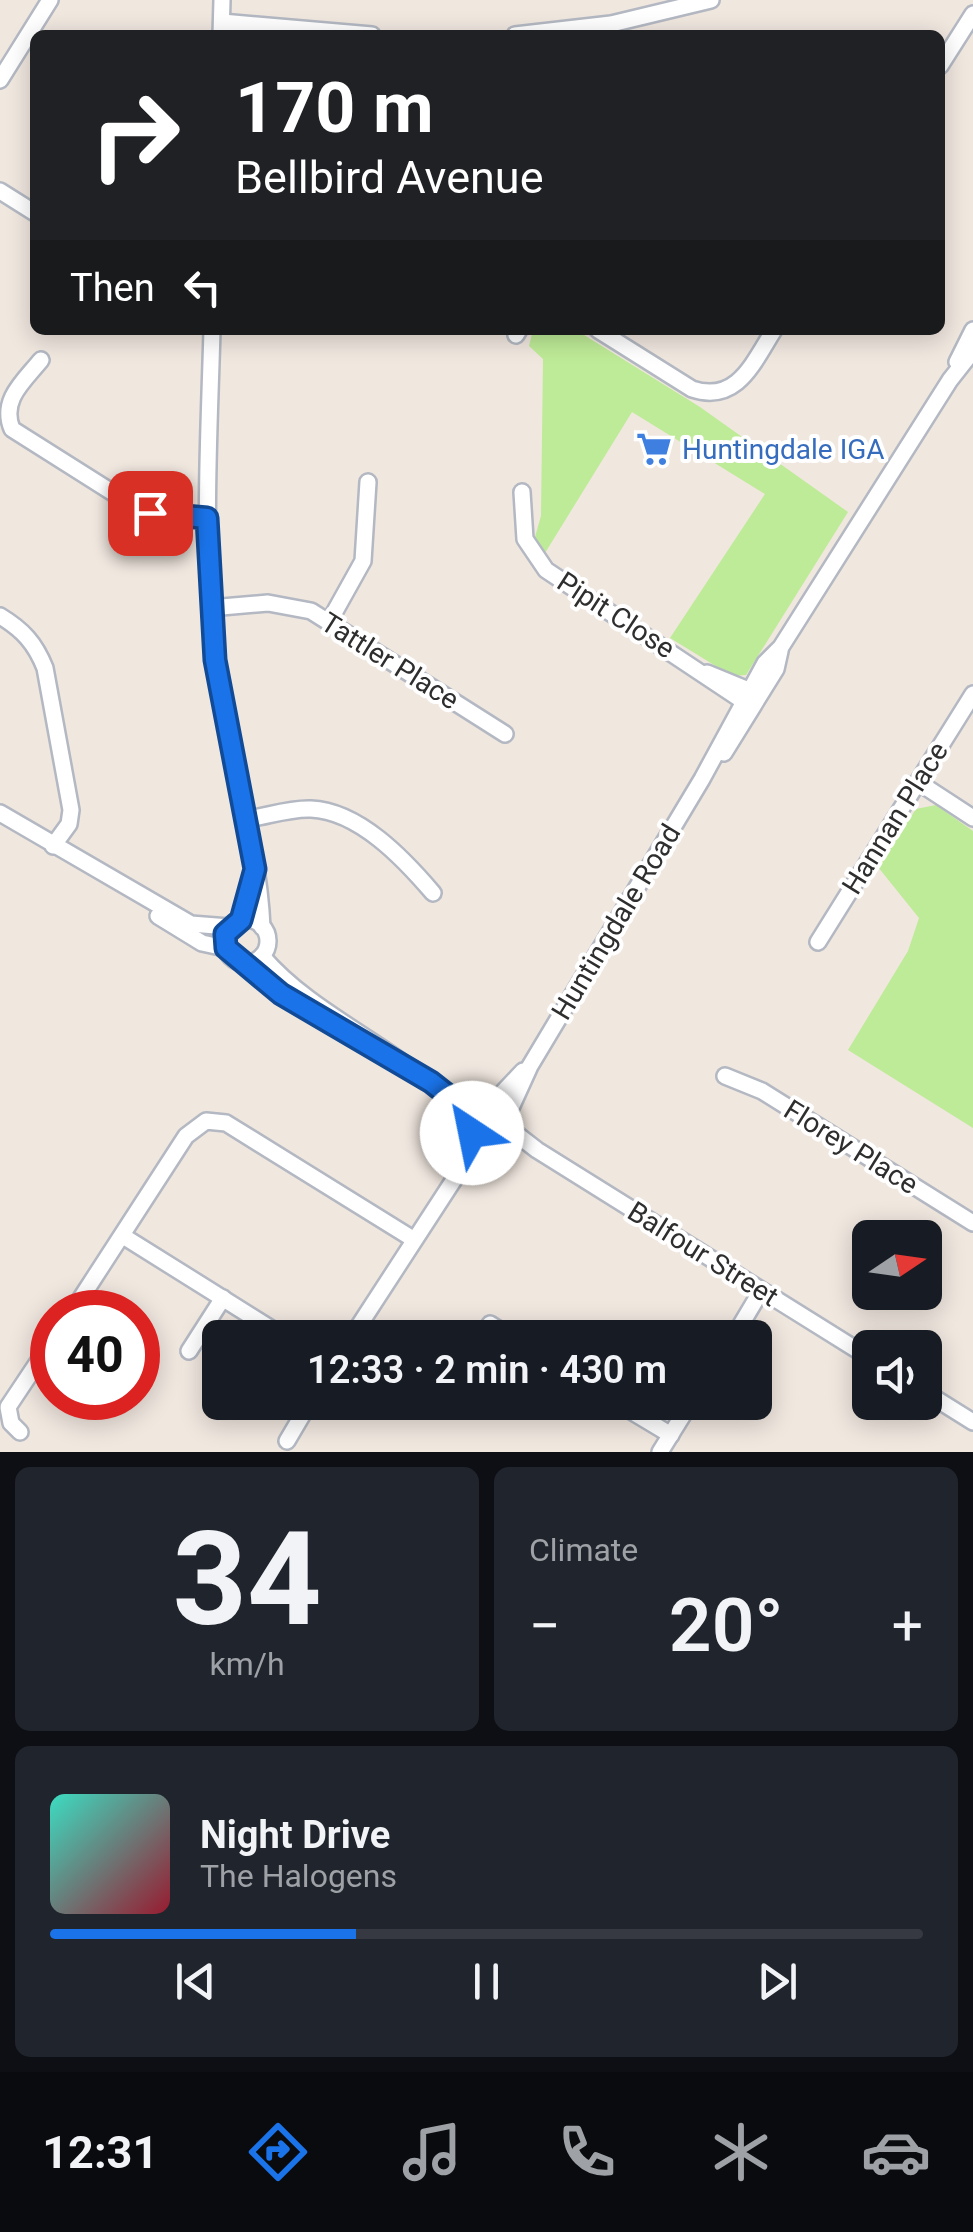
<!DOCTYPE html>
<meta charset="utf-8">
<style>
:root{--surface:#171b24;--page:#20242c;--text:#f1f3f6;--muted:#9ea1a6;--line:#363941;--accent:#1a73e8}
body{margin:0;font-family:Roboto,sans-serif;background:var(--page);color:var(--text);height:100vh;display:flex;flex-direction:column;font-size:38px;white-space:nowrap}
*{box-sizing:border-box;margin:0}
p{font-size:32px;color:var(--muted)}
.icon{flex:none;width:55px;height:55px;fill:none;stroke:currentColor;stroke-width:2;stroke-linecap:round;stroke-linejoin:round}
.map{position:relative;height:1452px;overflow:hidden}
.sheet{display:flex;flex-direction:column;gap:15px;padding:15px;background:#0d0f14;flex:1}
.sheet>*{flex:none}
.top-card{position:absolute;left:30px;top:30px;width:915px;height:305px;border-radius:15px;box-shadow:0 5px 25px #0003;background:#202124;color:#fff;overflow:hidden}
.needle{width:65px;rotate:77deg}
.fabs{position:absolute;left:852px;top:1220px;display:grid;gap:20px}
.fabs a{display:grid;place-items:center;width:90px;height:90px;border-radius:15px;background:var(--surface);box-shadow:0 5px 25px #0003;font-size:50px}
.speed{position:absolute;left:30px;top:1290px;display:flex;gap:20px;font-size:50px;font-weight:700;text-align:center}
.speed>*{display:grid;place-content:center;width:130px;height:130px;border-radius:50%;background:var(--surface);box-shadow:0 5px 25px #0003;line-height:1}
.speed .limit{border:15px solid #d22;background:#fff;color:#111}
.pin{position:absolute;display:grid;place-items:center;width:85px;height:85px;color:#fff;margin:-42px;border-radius:20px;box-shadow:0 5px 15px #0006}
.me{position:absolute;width:110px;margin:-55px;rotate:326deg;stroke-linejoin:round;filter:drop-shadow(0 0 8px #0008)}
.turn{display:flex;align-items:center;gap:35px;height:210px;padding:0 40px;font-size:45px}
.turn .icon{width:130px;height:130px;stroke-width:2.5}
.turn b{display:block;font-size:70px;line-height:85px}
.then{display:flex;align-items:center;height:95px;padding:0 40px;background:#0003;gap:20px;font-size:38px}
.big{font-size:75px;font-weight:600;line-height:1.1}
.sheet .card{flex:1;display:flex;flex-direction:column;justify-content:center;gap:15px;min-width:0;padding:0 35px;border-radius:15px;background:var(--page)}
.sheet .dial{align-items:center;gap:0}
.dial b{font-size:130px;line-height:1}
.song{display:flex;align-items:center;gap:30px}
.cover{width:120px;height:120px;border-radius:15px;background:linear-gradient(135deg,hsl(170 70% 55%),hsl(350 70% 35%))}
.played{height:10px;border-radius:5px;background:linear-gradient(90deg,var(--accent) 35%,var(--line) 35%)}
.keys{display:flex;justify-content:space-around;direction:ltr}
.heat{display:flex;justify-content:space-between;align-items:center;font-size:55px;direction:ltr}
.sheet .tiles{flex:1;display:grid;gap:15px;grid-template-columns:1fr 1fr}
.card:last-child{grid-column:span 2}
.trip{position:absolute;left:202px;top:1320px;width:570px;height:100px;border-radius:15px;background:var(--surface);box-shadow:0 5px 25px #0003;font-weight:600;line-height:100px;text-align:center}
.tab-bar{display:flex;height:160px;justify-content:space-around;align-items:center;background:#090b0e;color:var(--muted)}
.tab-bar .icon{width:70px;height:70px}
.tab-bar .active{color:var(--accent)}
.tab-bar b{font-size:45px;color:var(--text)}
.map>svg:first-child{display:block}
</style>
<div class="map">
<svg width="973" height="1452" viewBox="0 0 973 1452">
<rect width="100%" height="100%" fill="#f0e7df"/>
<g fill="#beeb97">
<polygon points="533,330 576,330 700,407 848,512 746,675 732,676 670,638 765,494 632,412 545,553 535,537 541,516 543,359 529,346"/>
<polygon points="936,805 973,831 973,1128 848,1050 908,951 919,918 878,867 916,809"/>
</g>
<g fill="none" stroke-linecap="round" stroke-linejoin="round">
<defs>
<g id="minor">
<polyline points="222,22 372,35"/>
<polyline points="221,35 222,0"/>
<polyline points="515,35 611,24 711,0"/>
<polyline points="940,66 973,14"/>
<polyline points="0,80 50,0"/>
<polyline points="0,191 35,213"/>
<path d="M212,330C209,439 202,548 215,657C225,748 258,835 262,927"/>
<path d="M598,330L692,389C737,404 753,363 774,330"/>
<polyline points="516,335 519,330"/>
<path d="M41,360C24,381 0,400 12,429L137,508L165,517L207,518"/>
<polyline points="957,362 973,330"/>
<polyline points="522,492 525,539 546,570 752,707"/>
<polyline points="210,608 268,603 311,611 505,734"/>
<path d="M0,616C23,630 35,643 45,668L71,810L69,824L53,846"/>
<polyline points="329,622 363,561 368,482"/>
<polyline points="707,673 758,694"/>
<polyline points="724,753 776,669 780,651"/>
<polyline points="918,782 973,818"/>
<polyline points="0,813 191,924 229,927"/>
<path d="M248,819C268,816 290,808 311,809C359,811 404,859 433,893"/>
<polyline points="158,916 202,943 225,948"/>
<circle cx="246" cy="941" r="22"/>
<polyline points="241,920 254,873"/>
<polyline points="818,942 973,694"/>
<path d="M262,956C321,1025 419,1053 470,1127"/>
<polyline points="246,963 273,988 302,1007"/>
<polyline points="725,1076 762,1091 973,1223"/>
<polyline points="488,1108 523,1071"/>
<circle cx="488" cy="1126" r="18"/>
<polyline points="505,1121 530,1066 702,779 765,663 781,647 950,380 973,351"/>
<polyline points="506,1126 537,1150 870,1358"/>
<polyline points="123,1236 286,1338"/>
<polyline points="72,1312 186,1136 206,1121 226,1123 413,1239"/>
<polyline points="490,1324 512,1338"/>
<polyline points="351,1338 455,1178 490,1144"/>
<polyline points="733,1338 761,1291"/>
<polyline points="189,1351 223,1298"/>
<polyline points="925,1392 973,1422"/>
<polyline points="616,1402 671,1435"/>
<polyline points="20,1432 11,1423 8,1407 52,1341"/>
<polyline points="287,1441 310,1402"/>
<polyline points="660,1452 691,1402"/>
</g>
</defs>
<use href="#minor" stroke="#b3b8c2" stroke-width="20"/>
<use href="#minor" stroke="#fff" stroke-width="15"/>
</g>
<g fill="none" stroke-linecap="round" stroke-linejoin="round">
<defs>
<polyline id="route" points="150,513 207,518 215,660 255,869 241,920 225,934 226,948 281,994 431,1082 450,1097 472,1133"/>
</defs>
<use href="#route" stroke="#114b97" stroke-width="25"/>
<use href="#route" stroke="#1a73e8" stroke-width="18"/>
</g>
<defs>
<symbol id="supermarket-bare" viewBox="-9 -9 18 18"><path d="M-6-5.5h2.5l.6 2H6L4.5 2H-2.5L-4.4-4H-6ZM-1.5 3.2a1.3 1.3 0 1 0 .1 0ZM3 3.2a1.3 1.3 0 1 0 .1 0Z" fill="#3f7fe0" stroke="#fff" stroke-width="2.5" paint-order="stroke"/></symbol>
</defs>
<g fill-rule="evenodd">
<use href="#supermarket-bare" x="629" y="424" width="50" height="50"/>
</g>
<g text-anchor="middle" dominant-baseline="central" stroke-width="8" stroke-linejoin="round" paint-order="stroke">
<g font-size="28" fill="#366cbe" stroke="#fff" text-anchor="start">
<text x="682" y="449">Huntingdale IGA</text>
</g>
<g font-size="28" fill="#2e2e2e" stroke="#fff">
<text transform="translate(616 615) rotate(33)">Pipit Close</text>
<text transform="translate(390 661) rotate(32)">Tattler Place</text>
<text transform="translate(895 818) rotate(-58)">Hannan Place</text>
<text transform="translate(616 922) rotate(-59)">Huntingdale Road</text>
<text transform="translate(851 1147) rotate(32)">Florey Place</text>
<text transform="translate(703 1254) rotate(32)">Balfour Street</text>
</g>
</g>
</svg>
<div class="fabs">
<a><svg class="needle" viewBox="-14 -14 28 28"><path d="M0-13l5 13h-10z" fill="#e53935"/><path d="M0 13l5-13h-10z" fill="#9ea1a6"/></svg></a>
<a><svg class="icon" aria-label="sound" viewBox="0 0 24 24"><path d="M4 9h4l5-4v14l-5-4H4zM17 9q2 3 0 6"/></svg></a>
</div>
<div class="speed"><div class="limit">40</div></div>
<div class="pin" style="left:150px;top:513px;background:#d93025"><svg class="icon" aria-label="arrive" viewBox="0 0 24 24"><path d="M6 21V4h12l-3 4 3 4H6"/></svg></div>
<svg class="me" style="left:472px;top:1133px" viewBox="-20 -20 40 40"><circle r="19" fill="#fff"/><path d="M0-13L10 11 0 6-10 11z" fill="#1a73e8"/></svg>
<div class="trip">12:33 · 2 min · 430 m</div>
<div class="top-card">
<div class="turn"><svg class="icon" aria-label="right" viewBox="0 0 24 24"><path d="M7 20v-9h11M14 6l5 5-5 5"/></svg><div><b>170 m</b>Bellbird Avenue</div></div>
<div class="then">Then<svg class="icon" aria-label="left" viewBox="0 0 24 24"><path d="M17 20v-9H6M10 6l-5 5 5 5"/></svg></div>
</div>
</div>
<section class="sheet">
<div class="tiles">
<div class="card dial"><b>34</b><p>km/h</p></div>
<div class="card"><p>Climate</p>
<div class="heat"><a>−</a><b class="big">20°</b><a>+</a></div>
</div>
<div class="card">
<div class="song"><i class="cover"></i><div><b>Night Drive</b><p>The Halogens</p></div></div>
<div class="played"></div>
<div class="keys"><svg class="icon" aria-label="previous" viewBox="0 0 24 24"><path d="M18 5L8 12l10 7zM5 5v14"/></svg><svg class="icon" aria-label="pause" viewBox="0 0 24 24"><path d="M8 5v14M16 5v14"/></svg><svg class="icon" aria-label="next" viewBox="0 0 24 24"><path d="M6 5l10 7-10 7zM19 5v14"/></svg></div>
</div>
</div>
</section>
<nav class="tab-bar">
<b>12:31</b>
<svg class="icon active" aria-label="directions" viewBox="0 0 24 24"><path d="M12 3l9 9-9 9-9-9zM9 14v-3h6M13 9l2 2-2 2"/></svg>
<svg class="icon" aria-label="music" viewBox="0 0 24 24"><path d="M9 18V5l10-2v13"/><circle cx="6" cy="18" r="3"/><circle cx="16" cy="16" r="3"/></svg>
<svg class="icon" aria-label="phone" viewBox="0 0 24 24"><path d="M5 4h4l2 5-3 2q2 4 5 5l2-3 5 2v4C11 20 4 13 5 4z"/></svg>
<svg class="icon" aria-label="climate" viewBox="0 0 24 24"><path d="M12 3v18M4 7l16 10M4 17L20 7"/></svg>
<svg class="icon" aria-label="car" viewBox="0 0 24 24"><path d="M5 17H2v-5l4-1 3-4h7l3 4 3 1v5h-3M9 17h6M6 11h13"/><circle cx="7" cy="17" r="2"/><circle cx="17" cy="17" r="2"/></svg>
</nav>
